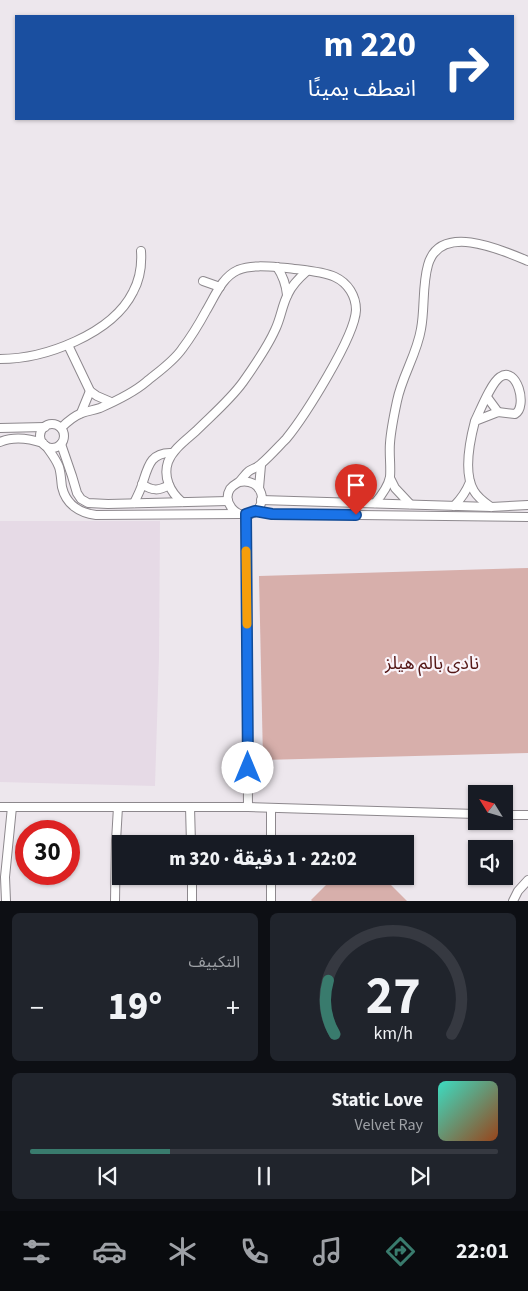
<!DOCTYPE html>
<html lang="ar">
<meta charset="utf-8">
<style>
:root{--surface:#171b24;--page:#20242c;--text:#f1f3f6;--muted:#9ea1a6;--line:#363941;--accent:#397b6d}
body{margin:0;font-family:"Source Sans 3","Noto Sans Arabic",sans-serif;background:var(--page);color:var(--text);direction:rtl;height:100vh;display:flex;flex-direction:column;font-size:19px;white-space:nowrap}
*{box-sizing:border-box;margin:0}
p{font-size:16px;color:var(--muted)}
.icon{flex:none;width:28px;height:28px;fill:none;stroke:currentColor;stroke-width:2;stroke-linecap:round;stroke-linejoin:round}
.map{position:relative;height:901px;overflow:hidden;direction:ltr}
.panel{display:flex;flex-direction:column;gap:12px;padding:12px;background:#0d0f14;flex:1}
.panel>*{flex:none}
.top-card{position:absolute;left:15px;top:15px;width:499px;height:105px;border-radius:0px;box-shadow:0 1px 4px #0004;direction:rtl;background:#1a4fa0;color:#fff;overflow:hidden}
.needle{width:32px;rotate:307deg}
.buttons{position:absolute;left:468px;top:785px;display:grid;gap:10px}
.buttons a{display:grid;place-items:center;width:45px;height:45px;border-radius:0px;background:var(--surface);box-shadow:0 1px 4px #0004;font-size:25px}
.speed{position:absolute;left:15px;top:820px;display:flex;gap:10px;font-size:25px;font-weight:700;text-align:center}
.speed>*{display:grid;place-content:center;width:65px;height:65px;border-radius:50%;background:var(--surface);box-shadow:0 1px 4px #0004;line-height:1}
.speed .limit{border:8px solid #d22;background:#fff;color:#111}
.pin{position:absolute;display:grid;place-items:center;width:42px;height:42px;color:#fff;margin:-51px -21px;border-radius:50% 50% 50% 0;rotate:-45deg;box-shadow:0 0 5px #0007}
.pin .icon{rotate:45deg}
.me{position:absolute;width:55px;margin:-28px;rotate:0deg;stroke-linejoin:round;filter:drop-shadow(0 0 4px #0008)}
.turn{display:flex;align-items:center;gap:18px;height:105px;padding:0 15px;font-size:22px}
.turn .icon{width:65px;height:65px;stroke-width:2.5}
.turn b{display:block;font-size:35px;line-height:42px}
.big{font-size:38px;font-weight:800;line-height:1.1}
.panel .widget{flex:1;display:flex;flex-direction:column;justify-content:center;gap:8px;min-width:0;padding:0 18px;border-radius:8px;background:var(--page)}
.panel .dial{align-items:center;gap:0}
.dial svg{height:130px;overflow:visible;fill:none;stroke:var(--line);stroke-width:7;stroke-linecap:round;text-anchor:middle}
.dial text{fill:var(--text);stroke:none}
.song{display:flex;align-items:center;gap:15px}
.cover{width:60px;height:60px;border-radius:8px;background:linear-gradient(135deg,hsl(170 70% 55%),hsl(20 70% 35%))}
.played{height:5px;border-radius:2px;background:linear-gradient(90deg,var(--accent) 30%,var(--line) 30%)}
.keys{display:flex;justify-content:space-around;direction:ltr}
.heat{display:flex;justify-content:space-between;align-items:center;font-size:28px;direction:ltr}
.panel .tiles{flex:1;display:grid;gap:12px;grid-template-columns:1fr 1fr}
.widget:last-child{grid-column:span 2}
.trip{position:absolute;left:112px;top:835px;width:302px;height:50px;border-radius:0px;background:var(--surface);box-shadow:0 1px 4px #0004;font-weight:800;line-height:50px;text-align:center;direction:rtl}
.menu{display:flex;height:80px;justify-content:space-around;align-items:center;background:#090b0e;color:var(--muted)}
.menu .icon{width:35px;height:35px}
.menu .current{color:var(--accent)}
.menu b{font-size:22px;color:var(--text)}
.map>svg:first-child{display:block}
</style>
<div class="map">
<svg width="528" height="901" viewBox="0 0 528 901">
<rect width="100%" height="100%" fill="#ede7ed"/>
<polygon fill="#e6dae6" points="0,521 160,521 159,657 155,786 0,782"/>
<g fill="#d7afab">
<polygon points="528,568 528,753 263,760 259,576"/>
<polygon points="335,876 382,876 407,901 312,901 311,900"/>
</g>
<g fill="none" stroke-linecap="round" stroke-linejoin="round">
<defs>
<g id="street">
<path d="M277,267C283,276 286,284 287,295"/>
<polyline points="203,281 220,287"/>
<polyline points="68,345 90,391 97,396 111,402"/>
<path d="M0,359C45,359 112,334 133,292C140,279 142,265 141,251"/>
<polyline points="487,397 498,412"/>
<polyline points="81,413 90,391"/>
<path d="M475,421C480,411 491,383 500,377C517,365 528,407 515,414L498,412L475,421C470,440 463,473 474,491C478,498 484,502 491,507"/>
<circle cx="52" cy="436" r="12"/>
<polyline points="0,428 45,427"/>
<path d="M61,428C67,422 74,416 82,413C88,411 94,410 100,408C116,401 133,393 146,382C158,372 173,362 182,349C191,337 199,324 206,311C215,296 222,277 238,270C253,264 272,267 287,268C301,270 322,271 335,277C348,283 356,296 356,310C355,337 304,417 286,439C278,447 270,456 262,463C259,467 254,468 249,471C245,474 243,478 239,482C236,484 233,485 230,489C222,502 236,519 251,514C270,506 263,477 239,482"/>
<path d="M0,442C14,436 28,438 43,443"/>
<polyline points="61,444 72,476 77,493 81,499 88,503 108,504 228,501"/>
<path d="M46,446C51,453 56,459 59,467C61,473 61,480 62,487C66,504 79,513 96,515L239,514"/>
<polyline points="390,478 395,488 410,504"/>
<path d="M142,484C152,491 159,491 169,485"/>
<polyline points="259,488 261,465"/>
<polyline points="261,500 491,507 528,505"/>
<path d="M182,502C170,492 163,477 168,462C173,449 186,440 196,431C212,415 230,400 243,382C255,365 267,348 275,330C281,318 282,305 288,294C292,285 299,278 307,271"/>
<path d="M134,503C137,497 140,491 142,485C148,467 150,452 172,453"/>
<path d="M375,503C381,496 388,487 390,477C391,466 389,454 390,443C391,429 394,415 397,401C402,376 417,354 421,329C425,308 422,286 428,265C440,222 502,250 528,261"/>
<path d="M454,506C462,498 466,492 470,482"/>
<polyline points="255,511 272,514 528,517"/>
<polyline points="246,515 248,807"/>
<polyline points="0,807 248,807 476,814"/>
<polyline points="190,807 191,844"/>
<polyline points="271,808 271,844"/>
<polyline points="504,815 528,815"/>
<polyline points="271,876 271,901"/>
<polyline points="6,901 5,877 12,807"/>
<polyline points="115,901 116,841 118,807"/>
<polyline points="192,901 192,876"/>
<polyline points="513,901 518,891 528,880"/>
</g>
</defs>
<use href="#street" stroke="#8d888d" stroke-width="10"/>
<use href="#street" stroke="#fff" stroke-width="8"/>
</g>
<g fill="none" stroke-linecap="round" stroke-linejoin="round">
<defs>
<polyline id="route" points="248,768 246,514 255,511 272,514 356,515"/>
</defs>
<use href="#route" stroke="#114b97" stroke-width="12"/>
<use href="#route" stroke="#1a73e8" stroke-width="9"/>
<polyline stroke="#f59e0b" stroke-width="9" points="246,551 247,624"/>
</g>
<g text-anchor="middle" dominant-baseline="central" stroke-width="4.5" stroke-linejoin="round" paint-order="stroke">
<g font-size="18" fill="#541716" stroke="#faf4fa">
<text x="432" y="663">نادى بالم هيلز</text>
</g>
</g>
</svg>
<div class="buttons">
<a><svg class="needle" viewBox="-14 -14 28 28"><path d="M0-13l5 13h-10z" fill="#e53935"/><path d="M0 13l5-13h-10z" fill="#9ea1a6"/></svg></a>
<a><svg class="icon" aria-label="sound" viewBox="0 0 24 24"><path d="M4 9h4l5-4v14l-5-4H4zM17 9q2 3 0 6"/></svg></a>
</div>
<div class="speed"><div class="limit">30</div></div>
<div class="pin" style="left:356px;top:515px;background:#d93025"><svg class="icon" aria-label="arrive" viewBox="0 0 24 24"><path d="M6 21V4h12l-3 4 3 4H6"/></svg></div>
<svg class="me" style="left:248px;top:768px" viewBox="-20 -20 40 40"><circle r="19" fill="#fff"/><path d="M0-13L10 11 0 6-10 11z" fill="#1a73e8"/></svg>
<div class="trip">22:02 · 1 دقيقة · 320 m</div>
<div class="top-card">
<div class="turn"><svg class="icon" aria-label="right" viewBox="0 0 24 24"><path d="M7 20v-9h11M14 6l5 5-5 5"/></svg><div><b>220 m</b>انعطف يمينًا</div></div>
</div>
</div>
<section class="panel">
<div class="tiles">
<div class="widget dial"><svg viewBox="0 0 100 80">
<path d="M14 69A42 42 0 1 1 86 69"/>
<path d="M14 69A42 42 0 0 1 10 36" stroke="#397b6d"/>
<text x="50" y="56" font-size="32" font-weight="700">27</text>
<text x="50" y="72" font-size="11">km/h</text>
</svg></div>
<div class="widget"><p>التكييف</p>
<div class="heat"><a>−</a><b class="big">19°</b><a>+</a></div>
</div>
<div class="widget">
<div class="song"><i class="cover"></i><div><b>Static Love</b><p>Velvet Ray</p></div></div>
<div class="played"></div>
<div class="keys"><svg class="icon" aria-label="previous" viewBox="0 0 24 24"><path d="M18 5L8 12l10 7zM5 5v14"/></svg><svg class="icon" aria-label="pause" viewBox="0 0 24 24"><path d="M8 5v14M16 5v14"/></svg><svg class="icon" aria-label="next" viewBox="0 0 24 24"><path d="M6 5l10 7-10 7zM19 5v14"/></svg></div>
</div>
</div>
</section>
<nav class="menu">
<b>22:01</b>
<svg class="icon current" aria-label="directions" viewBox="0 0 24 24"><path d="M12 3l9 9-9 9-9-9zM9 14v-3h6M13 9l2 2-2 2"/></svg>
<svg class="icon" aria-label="music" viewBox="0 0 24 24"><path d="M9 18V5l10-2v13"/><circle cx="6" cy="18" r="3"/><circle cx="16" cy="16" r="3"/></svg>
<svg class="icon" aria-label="phone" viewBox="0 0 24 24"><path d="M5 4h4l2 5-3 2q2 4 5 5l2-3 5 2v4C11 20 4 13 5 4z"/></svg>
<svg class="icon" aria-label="climate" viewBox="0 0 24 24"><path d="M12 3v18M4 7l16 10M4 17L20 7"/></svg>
<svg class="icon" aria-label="car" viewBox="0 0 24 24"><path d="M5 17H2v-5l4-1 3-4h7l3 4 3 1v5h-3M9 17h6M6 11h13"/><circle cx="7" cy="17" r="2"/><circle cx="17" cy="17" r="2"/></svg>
<svg class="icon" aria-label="filters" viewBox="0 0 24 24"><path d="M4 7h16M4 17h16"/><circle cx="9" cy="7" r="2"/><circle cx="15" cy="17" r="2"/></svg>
</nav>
